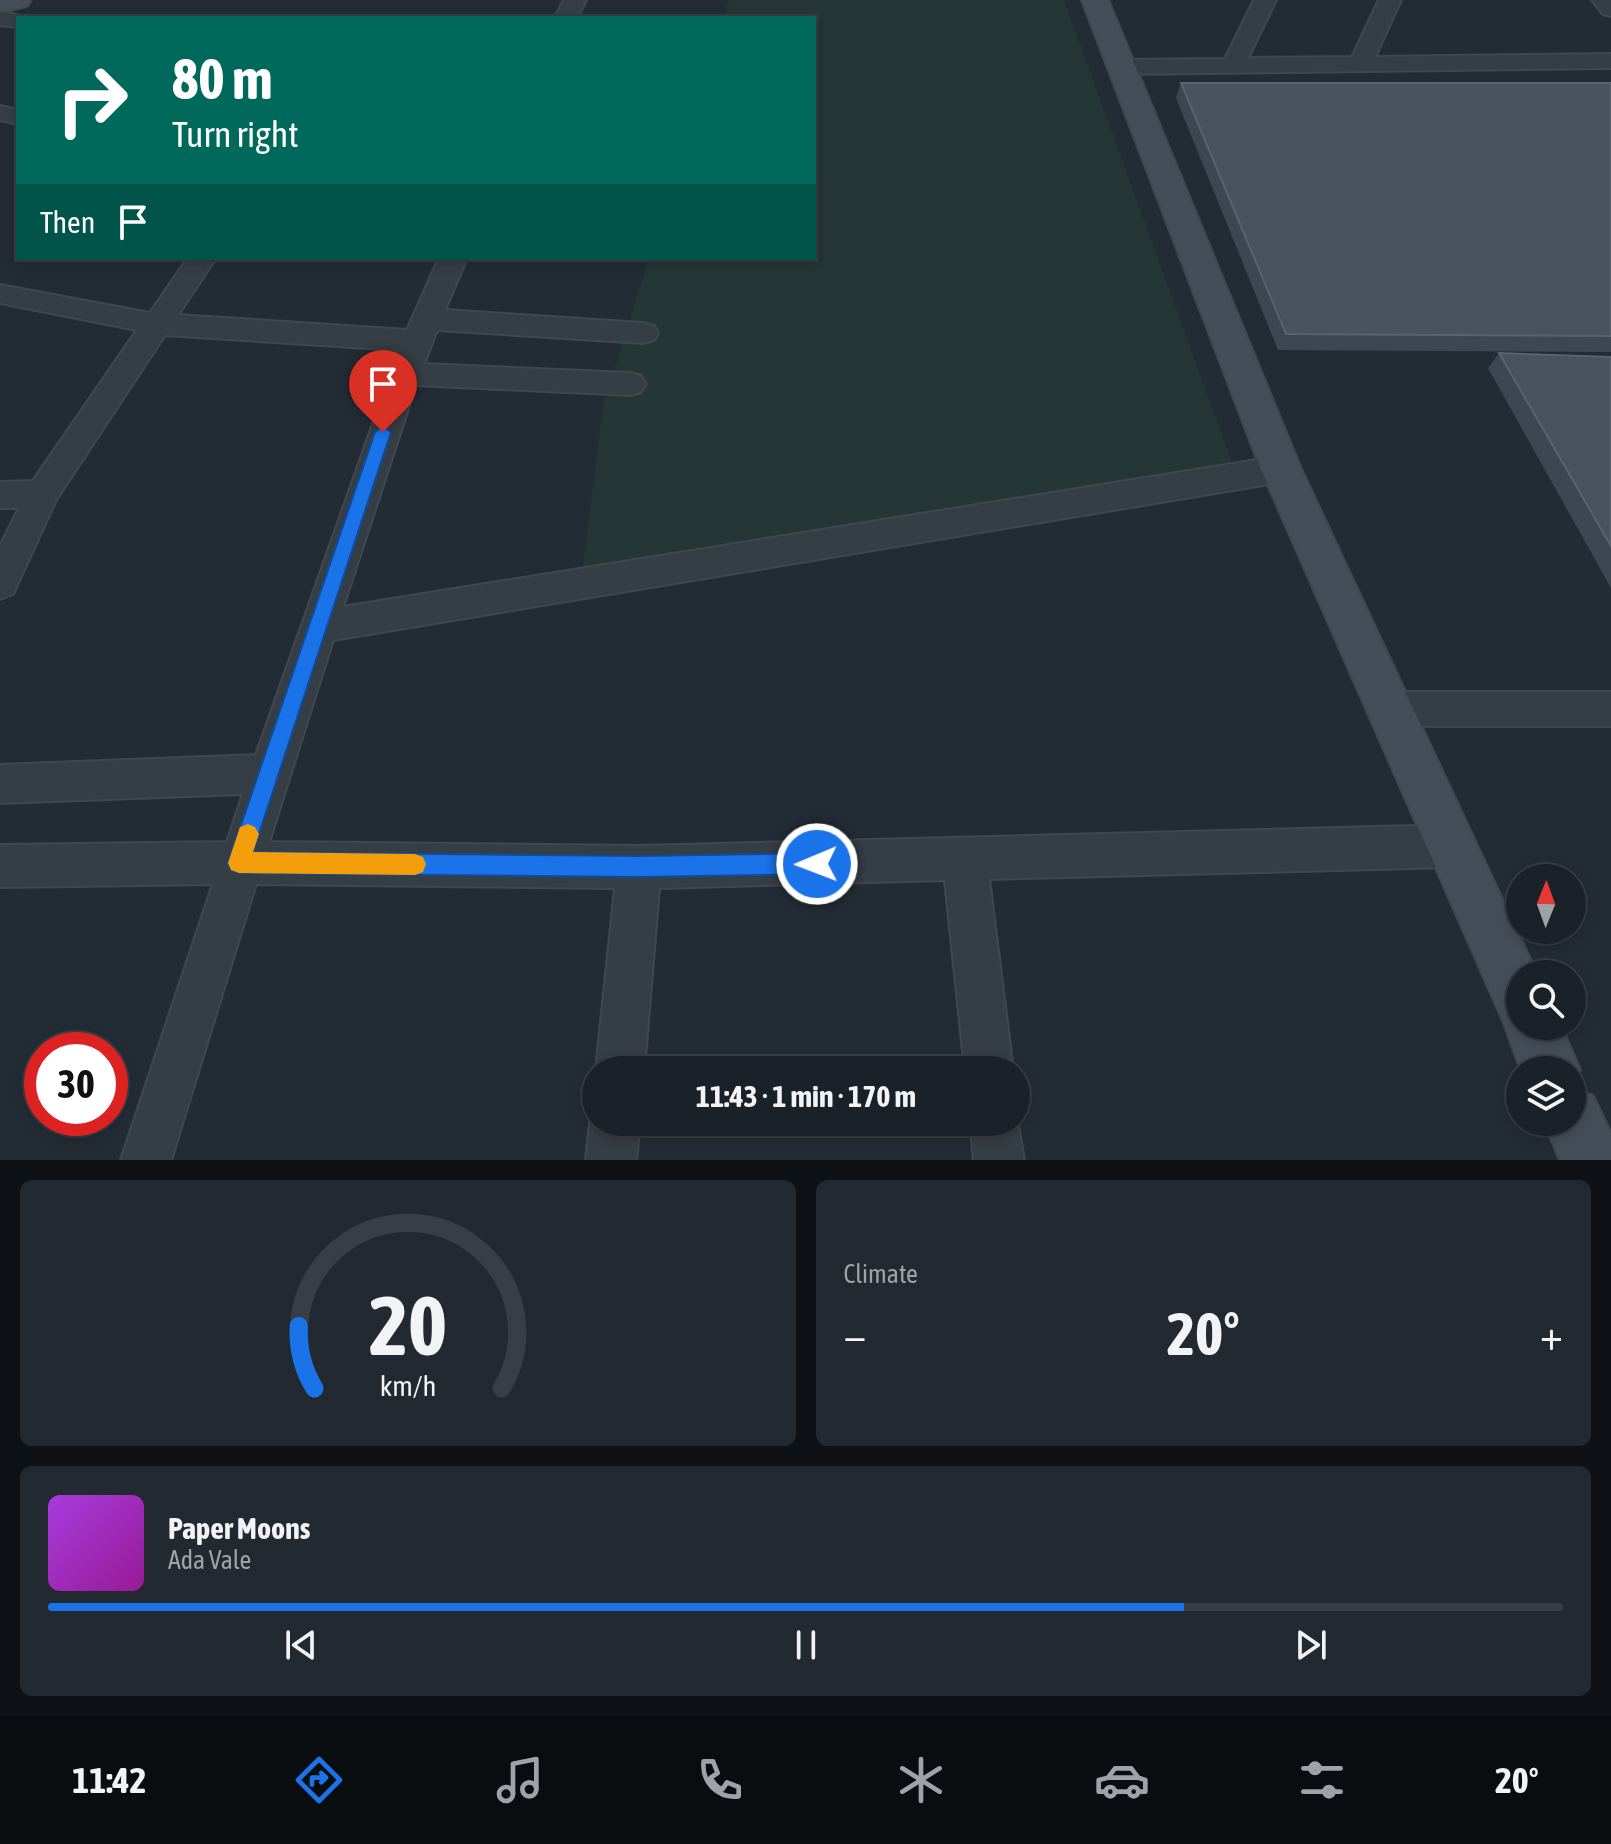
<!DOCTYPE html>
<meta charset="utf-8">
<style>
:root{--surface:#1a2128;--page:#232930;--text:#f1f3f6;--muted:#9fa3a8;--line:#383e45;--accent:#1a73e8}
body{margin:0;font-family:"Asap Condensed",sans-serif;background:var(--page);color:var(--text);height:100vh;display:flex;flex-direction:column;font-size:30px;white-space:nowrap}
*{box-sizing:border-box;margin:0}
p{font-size:26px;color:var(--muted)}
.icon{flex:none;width:44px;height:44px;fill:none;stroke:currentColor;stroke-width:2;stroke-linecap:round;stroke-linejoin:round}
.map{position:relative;height:1160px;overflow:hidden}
.drawer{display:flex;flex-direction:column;gap:20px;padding:20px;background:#0e1216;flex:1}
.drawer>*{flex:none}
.top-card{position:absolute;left:16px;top:16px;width:800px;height:244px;border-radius:0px;box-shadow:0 4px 12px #0003,0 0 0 2px var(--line);background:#00695c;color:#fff;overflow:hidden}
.needle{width:52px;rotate:1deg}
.buttons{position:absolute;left:1506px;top:864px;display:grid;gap:16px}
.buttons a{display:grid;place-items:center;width:80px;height:80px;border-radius:50%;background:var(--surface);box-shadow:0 4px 12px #0003,0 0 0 2px var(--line);font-size:40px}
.speed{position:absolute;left:24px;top:1032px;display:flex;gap:16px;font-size:40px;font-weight:700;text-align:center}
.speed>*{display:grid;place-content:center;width:104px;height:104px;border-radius:50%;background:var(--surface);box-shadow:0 4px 12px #0003,0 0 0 2px var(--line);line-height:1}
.speed .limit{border:12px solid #d22;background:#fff;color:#111}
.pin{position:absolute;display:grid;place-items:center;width:68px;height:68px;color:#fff;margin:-82px -34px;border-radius:50% 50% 50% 0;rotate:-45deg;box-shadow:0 0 8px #0007}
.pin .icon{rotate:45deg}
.me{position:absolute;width:88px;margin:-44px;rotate:269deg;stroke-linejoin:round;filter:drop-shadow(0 0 6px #0008)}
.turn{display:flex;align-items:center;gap:28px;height:168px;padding:0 24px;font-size:36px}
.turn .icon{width:104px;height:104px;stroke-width:2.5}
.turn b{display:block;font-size:56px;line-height:68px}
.then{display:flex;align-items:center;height:76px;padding:0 24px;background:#0003;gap:16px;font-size:30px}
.big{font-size:60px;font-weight:700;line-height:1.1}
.drawer .tile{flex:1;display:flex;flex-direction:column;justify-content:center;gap:12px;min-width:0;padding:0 28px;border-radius:12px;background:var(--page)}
.drawer .dial{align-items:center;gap:0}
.dial svg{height:208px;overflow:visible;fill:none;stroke:var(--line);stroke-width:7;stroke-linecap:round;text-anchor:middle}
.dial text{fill:var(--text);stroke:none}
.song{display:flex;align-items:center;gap:24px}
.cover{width:96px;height:96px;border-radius:12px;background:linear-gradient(135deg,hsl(280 70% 55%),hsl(300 70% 35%))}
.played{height:8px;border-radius:4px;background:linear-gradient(90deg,var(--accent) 75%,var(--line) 75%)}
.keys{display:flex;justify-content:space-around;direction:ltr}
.heat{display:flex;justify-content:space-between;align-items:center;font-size:44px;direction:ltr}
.drawer .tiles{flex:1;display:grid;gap:20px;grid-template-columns:1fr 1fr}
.tile:last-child{grid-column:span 2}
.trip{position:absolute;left:582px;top:1056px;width:448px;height:80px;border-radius:40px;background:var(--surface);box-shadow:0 4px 12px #0003,0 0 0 2px var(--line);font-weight:700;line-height:80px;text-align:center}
.dock{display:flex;height:128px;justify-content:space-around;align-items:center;background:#0a0d10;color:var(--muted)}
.dock .icon{width:56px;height:56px}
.dock .active{color:var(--accent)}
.dock b{font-size:36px;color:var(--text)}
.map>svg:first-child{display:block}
</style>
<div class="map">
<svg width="1611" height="1160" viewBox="0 0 1611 1160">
<rect width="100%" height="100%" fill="#232c35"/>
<polygon fill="#253636" points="729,0 1064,0 1234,468 582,574 603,406 649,258 814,258 814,18 723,18"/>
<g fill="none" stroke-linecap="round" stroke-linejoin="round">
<defs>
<g id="street">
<polygon points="564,0 586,0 577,18 555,18"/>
<polygon points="1254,0 1276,0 1248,58 1352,57 1379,0 1401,0 1375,57 1611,54 1611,68 1122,74 1110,67 1122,60 1225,59"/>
<polygon points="1592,0 1611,0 1611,16 1603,14"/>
<polygon points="0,11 28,18 18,18 18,27 0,25"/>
<polygon points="0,106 18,110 18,124 0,120"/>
<polygon points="188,258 216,258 178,315 407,330 439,258 467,258 445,310 643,323 654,326 658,333 654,340 643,343 437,330 424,364 630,373 641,376 646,384 641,392 630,395 416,385 343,607 1281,456 1293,460 1298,469 1293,478 1281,482 333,640 269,842 639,846 1451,825 1466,831 1472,846 1466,861 1451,867 989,879 1013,1070 965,1070 945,880 659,888 644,1070 596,1070 615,888 256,884 171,1160 121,1160 213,884 0,887 0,845 227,842 243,794 0,803 0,765 256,755 399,350 165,335 56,500 13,594 0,599 0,546 19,508 0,508 0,482 33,481 137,330 0,303 0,285 150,313"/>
<polygon points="1389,692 1611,692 1611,726 1389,726 1375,721 1369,709 1375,697"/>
<polygon points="596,1108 596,1122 640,1122 636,1160 586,1160 590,1122"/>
<polygon points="1016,1113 1024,1160 974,1160 970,1122 1016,1122"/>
</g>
<g id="secondary">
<polygon points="0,0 31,0 27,6 0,12"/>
<polygon points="1082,0 1108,0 1301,469 1537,974 1520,974 1520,1026 1561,1026 1580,1070 1573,1087 1593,1096 1611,1134 1611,1160 1560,1160 1544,1122 1572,1122 1572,1070 1521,1070 1504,1023 1261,469"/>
</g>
</defs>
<use href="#street" stroke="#40474f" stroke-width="4"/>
<use href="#secondary" stroke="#40474f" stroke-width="4"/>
<use href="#street" fill="#363e45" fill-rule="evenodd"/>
<use href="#secondary" fill="#454e58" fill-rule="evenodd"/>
</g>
<g fill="#3c4751">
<polygon points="1181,83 1611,83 1611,352 1278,350 1176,98"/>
<polygon points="1499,353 1611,357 1611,588 1488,368"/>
</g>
<g fill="#48535d" stroke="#59636d" stroke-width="2">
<polygon points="1181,83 1611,83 1611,336 1286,334"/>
<polygon points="1499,353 1611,357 1611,546"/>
</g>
<polygon fill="#1a73e8" stroke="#114b97" stroke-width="2" points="383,426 391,432 253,852 639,856 817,853 825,856 828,864 825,871 817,874 639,877 239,873 231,870 228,863 375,432"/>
<polygon fill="#f59e0b" points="248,824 255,827 259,834 253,852 415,854 423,857 426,864 423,872 415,875 239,873 231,870 228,863 240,827"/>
</svg>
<div class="buttons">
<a><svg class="needle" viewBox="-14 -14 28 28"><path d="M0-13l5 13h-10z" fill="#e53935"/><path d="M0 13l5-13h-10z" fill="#9fa3a8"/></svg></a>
<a><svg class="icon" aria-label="search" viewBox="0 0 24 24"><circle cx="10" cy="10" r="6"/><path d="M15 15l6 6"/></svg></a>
<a><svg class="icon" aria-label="layers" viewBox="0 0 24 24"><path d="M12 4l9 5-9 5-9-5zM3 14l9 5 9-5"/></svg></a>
</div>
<div class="speed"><div class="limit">30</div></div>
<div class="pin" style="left:383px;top:432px;background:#d93025"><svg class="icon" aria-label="arrive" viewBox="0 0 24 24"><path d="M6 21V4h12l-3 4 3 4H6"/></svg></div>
<svg class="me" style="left:817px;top:864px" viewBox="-20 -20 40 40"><circle r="17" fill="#1a73e8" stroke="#fff" stroke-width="3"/><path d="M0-11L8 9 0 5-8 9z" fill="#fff"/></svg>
<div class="trip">11:43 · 1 min · 170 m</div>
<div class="top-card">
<div class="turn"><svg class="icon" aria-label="right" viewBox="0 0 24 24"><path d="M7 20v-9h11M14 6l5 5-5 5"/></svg><div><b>80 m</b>Turn right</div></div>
<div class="then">Then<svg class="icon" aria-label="arrive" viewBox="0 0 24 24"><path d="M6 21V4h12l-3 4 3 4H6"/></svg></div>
</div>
</div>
<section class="drawer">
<div class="tiles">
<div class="tile dial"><svg viewBox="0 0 100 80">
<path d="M14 69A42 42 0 1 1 86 69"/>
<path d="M14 69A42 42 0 0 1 8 45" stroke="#1a73e8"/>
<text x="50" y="56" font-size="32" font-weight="700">20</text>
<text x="50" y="72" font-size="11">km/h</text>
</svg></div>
<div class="tile"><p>Climate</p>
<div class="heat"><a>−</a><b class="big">20°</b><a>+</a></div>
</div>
<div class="tile">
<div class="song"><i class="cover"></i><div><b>Paper Moons</b><p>Ada Vale</p></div></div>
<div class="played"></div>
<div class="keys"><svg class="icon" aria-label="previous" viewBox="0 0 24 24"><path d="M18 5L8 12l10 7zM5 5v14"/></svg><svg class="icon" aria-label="pause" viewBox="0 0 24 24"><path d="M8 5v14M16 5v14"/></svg><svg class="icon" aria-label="next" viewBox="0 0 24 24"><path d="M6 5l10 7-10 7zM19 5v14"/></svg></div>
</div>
</div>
</section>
<nav class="dock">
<b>11:42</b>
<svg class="icon active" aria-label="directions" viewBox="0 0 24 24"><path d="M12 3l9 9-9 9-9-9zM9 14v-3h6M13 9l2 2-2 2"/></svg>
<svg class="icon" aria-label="music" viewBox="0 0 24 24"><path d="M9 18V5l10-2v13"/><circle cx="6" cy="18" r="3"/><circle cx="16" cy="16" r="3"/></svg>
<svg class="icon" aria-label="phone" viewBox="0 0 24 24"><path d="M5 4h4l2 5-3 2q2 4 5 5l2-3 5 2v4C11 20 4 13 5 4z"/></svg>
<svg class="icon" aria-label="climate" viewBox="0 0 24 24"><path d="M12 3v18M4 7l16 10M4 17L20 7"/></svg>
<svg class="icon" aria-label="car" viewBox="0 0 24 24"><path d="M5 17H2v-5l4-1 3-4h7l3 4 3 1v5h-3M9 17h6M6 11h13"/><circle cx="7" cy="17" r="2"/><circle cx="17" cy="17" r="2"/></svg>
<svg class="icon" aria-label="filters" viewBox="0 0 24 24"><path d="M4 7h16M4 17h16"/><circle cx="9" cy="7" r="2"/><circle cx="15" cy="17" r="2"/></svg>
<b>20°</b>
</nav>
